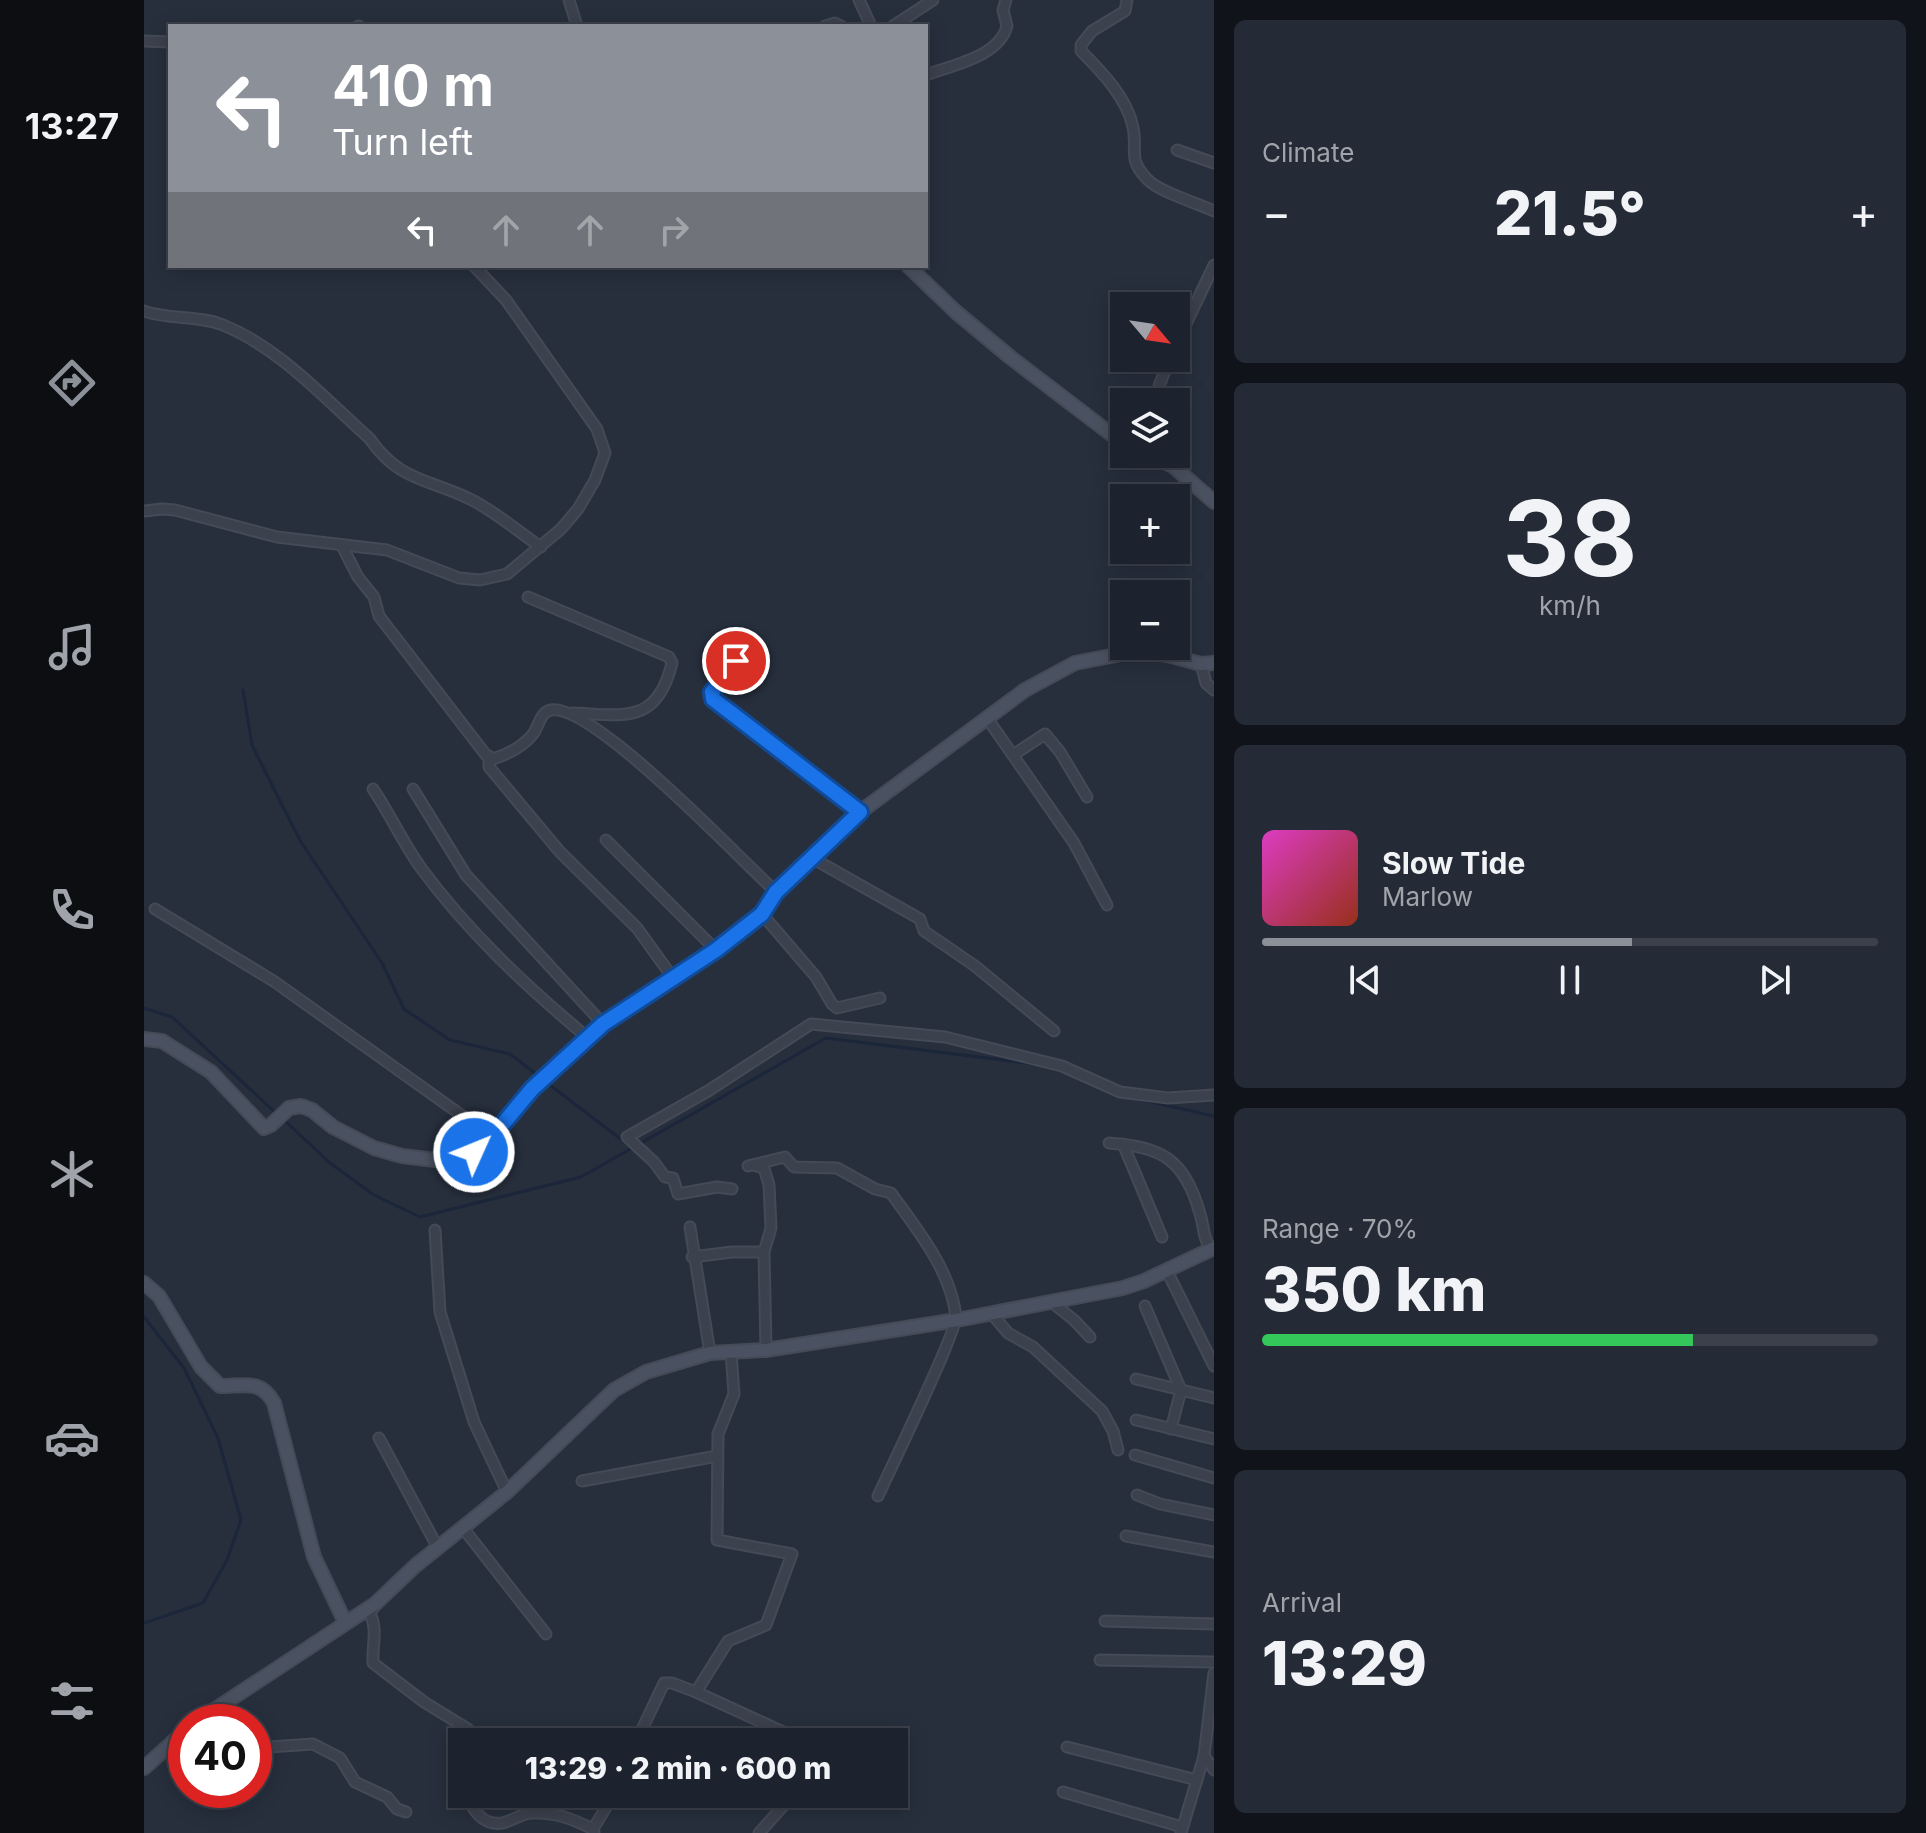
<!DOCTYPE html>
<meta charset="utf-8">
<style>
:root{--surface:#1d232e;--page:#252b36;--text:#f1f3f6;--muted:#a0a4aa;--line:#3b404a;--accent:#8c9099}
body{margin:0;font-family:Inter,sans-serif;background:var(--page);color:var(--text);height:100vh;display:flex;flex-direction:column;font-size:30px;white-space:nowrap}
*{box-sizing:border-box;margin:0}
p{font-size:26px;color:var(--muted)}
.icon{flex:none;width:44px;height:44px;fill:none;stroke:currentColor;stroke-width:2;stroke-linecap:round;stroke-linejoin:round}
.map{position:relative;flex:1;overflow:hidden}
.side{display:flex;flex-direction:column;gap:20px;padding:20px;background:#101319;width:712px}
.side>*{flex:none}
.guide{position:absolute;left:24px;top:24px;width:760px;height:244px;border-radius:0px;box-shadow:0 4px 20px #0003,0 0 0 2px var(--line);background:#8c9099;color:#fff;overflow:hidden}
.needle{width:52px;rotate:119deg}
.buttons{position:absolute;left:966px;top:292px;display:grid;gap:16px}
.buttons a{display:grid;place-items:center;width:80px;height:80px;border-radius:0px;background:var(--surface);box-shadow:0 4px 20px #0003,0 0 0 2px var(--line);font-size:40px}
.speed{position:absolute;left:24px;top:1704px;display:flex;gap:16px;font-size:40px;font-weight:700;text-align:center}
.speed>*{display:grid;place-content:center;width:104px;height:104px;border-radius:50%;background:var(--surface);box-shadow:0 4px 20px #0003,0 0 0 2px var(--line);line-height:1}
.speed .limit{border:12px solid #d22;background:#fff;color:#111}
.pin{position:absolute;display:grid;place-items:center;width:68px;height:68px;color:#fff;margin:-34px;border:4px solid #fff;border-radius:50%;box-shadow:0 2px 8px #0007}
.me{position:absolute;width:88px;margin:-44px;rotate:46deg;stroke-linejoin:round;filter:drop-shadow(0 0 6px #0008)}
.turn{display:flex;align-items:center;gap:28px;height:168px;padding:0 32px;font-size:36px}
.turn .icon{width:104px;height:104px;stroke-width:2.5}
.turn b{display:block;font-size:56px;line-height:68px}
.lanes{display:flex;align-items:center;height:76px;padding:0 32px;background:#0003;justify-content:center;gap:40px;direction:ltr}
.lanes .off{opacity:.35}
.big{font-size:60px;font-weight:800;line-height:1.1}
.side .tile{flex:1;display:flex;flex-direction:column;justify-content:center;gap:12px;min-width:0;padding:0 28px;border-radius:12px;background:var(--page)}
.side .dial{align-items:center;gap:0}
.dial b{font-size:104px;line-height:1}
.song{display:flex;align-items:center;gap:24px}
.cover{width:96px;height:96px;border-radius:12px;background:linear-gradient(135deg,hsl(310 70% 55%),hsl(10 70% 35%))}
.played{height:8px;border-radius:4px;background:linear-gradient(90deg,var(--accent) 60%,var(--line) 60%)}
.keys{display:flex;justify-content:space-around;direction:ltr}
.heat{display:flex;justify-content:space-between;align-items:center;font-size:44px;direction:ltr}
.charge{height:12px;border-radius:6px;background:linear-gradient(90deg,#34c759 70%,var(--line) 0)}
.trip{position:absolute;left:304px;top:1728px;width:460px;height:80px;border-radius:0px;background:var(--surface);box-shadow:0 4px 20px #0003,0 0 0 2px var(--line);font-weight:800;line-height:80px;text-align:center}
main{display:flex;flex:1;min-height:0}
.tabs{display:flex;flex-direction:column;width:144px;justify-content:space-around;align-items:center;background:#0c0e12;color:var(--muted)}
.tabs .icon{width:56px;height:56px}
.tabs .current{color:var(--accent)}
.tabs b{font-size:36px;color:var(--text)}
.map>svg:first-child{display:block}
</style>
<main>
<nav class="tabs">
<b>13:27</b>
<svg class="icon current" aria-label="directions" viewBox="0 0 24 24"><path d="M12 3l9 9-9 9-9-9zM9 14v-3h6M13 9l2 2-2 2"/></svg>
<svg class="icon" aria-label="music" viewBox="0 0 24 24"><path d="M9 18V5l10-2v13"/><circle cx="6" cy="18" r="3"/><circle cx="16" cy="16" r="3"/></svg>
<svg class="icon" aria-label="phone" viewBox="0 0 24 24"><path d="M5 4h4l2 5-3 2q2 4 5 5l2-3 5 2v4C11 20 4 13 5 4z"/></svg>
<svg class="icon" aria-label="climate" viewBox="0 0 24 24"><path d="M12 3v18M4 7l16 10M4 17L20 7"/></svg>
<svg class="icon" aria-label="car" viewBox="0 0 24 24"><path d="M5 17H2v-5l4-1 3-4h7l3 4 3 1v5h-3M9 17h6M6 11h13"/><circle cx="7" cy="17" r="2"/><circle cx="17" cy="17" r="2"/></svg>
<svg class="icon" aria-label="filters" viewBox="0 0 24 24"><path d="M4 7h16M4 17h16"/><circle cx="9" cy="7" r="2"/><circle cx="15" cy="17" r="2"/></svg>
</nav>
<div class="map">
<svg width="1070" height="1833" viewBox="0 0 1070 1833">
<rect width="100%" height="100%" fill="#272f3d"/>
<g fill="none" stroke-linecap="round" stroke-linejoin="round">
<g stroke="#1b263a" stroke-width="3">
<polyline points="99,690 108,745 139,807 157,842 238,963 260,1009 306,1040 366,1054 396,1077"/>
<polyline points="0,1008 28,1017 133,1114"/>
<polyline points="402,1082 487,1147"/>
<polyline points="985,1097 1070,1116"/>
<polyline points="139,1119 186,1163 230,1195 276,1217 437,1177 682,1038 891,1064"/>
<polyline points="0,1317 40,1368 74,1438 97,1520 83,1560 59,1603 0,1623"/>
</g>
<defs>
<g id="street">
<polyline points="425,0 433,26"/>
<polyline points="715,0 727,26"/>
<path d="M983,0L981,11L948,31L937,45V51C958,72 983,98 989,127C994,151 983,158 1003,179C1015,192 1053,203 1070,211"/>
<polyline points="214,26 215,26"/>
<polyline points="681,26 691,23 697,26"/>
<polyline points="749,26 789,0"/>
<polyline points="0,41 26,42"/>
<path d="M782,75C808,65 855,57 863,26L859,10L862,0"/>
<polyline points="1033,150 1070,163"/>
<path d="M0,311C25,320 54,315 79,325C136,348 181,399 226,439C256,483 288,479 330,501C354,514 375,532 397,547"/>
<polyline points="1032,345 1070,265"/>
<polyline points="1021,402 1015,386 1026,358"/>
<polyline points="0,511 18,509 31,510 133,537 243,550 315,578 336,580 363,574 417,529 434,509 451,480 461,453 453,429 362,300 330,266"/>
<path d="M198,546L214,577L230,597L235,616L342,755L349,759C364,754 379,747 389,734C395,726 396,712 407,710C449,703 596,859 632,892"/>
<path d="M384,597L525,657L528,663C513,725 480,715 429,713"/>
<polyline points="592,661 568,692 569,699 716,812"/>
<polyline points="1057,664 1062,683 1070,690"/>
<polyline points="843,718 930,843 963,905"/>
<polyline points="869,755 901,734 916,752 943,797"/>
<polyline points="345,756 345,767 416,852 493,928 529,978"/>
<path d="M229,789C246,814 259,843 277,868C325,933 382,986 444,1038"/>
<polyline points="269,789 322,875 459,1024"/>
<polyline points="462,840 572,950"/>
<polyline points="668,858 776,919 780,931 831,966 910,1031"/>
<polyline points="11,909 131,982 348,1137"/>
<polyline points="618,914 672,977 688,1004 693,1008 736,998"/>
<path d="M965,1143C1018,1147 1041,1159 1056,1214C1060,1226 1059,1239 1067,1249"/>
<polyline points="979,1144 1018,1237"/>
<path d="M604,1166L641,1157L650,1167L693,1168L731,1189L747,1193C774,1231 806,1269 812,1316C814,1329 745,1472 734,1496"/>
<polyline points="612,1166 620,1168 625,1185 627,1228 620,1252 622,1350"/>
<polyline points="588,1189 573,1187 534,1194 529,1178 521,1177 510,1162 483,1137 564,1091 667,1024 801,1037 918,1066 976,1092 1024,1098 1070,1095"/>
<polyline points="546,1227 566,1353"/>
<polyline points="291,1230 296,1312 330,1422 363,1492"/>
<polyline points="548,1257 588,1252 620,1252"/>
<polyline points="1023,1271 1070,1366"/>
<polyline points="906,1301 930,1320 946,1337"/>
<polyline points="1001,1306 1037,1390 1027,1429"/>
<polyline points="847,1313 864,1333 889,1347 958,1411 969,1431 974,1450"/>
<polyline points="992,1379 1070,1398"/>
<polyline points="992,1420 1070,1439"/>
<polyline points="235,1438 294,1548"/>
<polyline points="991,1455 1070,1478"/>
<polyline points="438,1481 573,1456"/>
<polyline points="993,1495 1016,1504 1070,1515"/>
<polyline points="319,1528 402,1634"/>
<polyline points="982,1536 1070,1552"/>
<path d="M231,1604L226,1614C234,1628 228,1646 229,1663L280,1702L324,1729L326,1735L323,1742"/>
<polyline points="961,1621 1070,1624"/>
<polyline points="956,1660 1070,1662"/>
<polyline points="1070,1673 1060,1756 1070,1770"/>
<polyline points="552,1692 661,1742"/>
<polyline points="492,1742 520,1683 528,1683 552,1692 584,1641 622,1625 648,1554 573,1540 574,1434 590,1394 587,1353"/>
<polyline points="923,1747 1053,1780"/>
<polyline points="110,1748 169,1744 196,1758 211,1782 243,1797 253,1809 262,1812"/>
<polyline points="919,1792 1038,1827"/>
<path d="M323,1794C328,1810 339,1826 358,1823C369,1821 378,1813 388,1813C412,1812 428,1819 449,1829"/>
<polyline points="450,1832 449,1829 470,1794"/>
<polyline points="615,1833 650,1794"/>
<polyline points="1037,1833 1060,1756"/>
</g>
<g id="secondary">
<polyline points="764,266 812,312 866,357 980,444"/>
<polyline points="1001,454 1029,466 1070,502"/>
<polyline points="0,1039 18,1041 67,1072 120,1128 127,1125 145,1108 157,1106 168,1110 189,1127 230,1148 258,1156 299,1161 315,1159 330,1152 348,1137 388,1089 459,1024 578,946 618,914 632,892 716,812 881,690 931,663 992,651 1024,655 1057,664 1070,663"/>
<path d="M0,1283L15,1296L57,1367L76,1386C101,1386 117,1379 130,1403L170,1557L201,1622"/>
<polyline points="52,1722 231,1604 271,1566 363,1492 470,1390 502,1372 566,1353 622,1350 813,1320 979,1288 1000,1281 1070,1248"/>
<polyline points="0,1768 42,1730"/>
</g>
</defs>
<use href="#street" stroke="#444a56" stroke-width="13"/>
<use href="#secondary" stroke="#444a56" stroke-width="16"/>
<use href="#street" stroke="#3b414d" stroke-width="9"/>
<use href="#secondary" stroke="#4a5160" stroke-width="12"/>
</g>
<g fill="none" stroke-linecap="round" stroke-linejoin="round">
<defs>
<polyline id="route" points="330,1152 348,1137 388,1089 459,1024 572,950 618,914 632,892 716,812 569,699 568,692 592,661"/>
</defs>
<use href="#route" stroke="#114b97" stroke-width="20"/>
<use href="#route" stroke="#1a73e8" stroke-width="14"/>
</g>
</svg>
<div class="buttons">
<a><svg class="needle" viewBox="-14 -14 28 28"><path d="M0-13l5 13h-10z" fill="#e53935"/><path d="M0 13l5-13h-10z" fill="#a0a4aa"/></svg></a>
<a><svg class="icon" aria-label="layers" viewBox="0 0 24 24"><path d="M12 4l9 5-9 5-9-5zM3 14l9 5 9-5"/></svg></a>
<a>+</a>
<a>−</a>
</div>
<div class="speed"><div class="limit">40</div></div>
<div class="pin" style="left:592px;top:661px;background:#d93025"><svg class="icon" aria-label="arrive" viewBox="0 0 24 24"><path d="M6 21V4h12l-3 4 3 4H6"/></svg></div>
<svg class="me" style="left:330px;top:1152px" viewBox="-20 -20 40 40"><circle r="17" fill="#1a73e8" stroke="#fff" stroke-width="3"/><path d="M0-11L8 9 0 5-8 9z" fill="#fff"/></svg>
<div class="trip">13:29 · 2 min · 600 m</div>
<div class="guide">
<div class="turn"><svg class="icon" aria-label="left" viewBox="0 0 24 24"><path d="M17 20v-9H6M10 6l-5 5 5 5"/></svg><div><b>410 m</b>Turn left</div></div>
<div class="lanes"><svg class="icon" aria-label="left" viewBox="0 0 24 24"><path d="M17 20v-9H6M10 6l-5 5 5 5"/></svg><svg class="icon off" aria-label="ahead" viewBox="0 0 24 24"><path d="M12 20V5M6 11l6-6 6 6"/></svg><svg class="icon off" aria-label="ahead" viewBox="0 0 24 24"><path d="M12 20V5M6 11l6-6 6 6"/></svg><svg class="icon off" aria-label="right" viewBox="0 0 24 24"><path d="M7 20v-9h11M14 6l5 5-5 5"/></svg></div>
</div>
</div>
<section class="side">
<div class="tile"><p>Climate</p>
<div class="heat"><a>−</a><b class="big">21.5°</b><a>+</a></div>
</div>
<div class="tile dial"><b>38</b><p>km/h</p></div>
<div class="tile">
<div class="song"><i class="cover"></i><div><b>Slow Tide</b><p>Marlow</p></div></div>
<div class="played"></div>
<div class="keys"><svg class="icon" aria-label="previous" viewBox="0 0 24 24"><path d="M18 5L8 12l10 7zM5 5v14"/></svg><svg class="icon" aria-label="pause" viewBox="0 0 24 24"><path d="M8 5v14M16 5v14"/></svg><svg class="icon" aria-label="next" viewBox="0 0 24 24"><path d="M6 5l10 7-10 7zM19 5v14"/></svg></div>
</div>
<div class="tile"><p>Range · 70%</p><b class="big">350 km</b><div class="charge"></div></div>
<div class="tile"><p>Arrival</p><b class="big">13:29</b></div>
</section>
</main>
